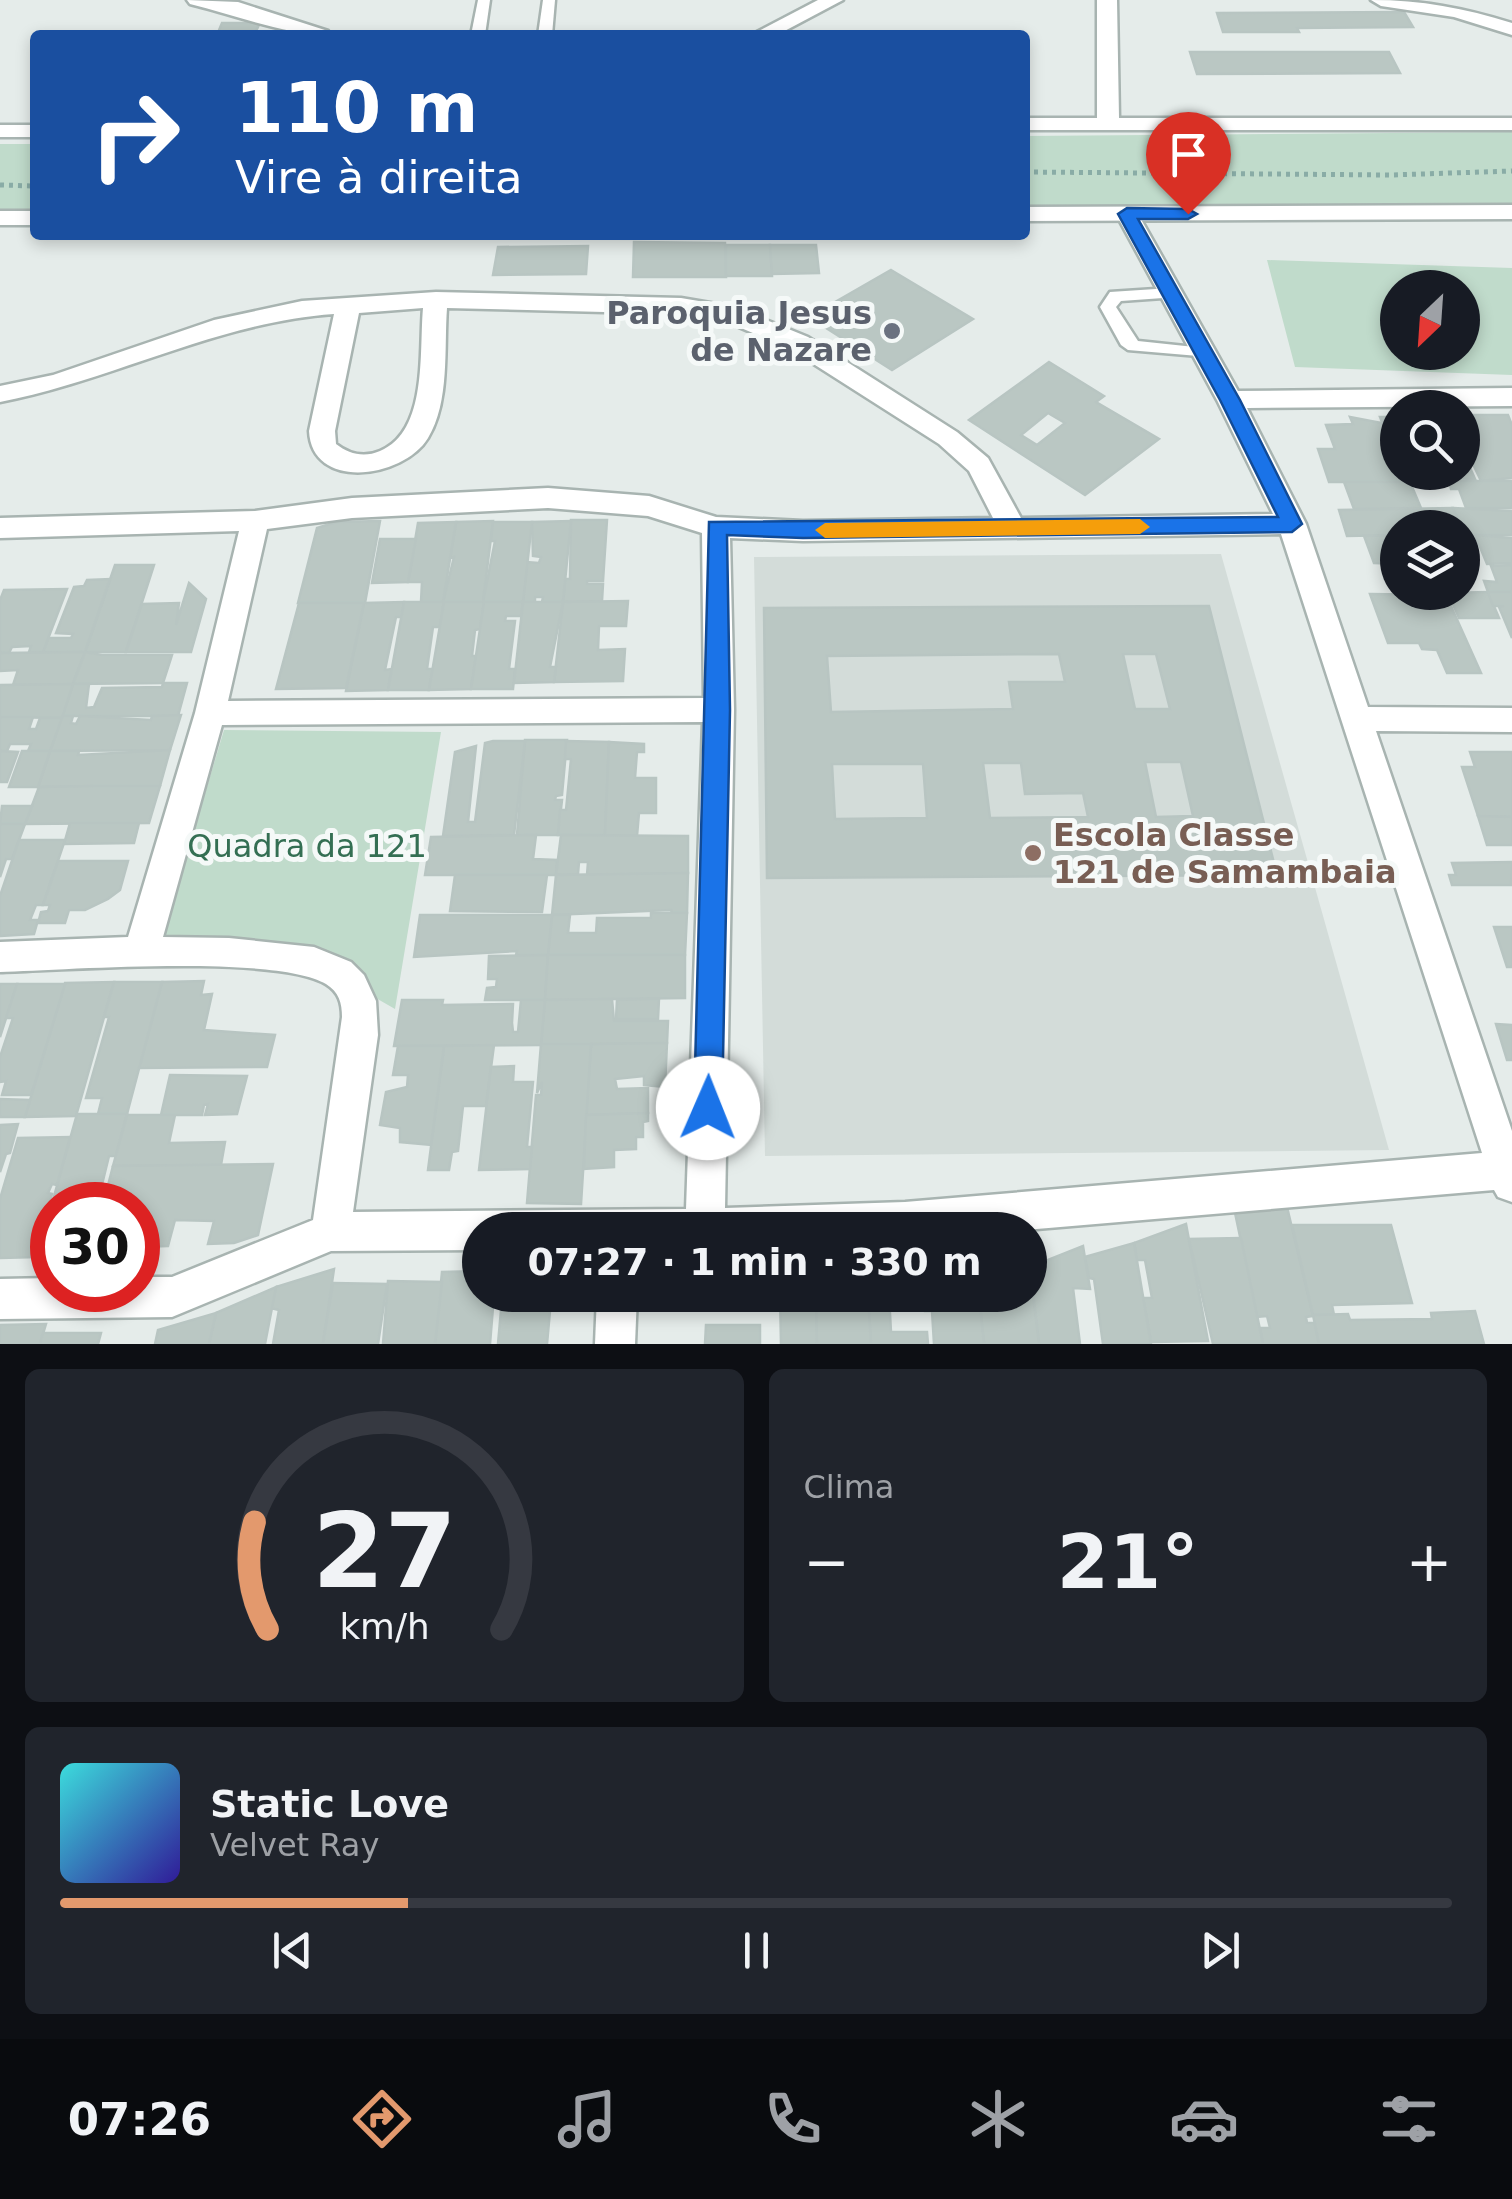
<!DOCTYPE html>
<html lang="pt">
<meta charset="utf-8">
<style>
:root{--surface:#171b24;--page:#20242c;--text:#f1f3f6;--muted:#9ea1a6;--line:#363941;--accent:#e3996d}
body{margin:0;font-family:"DejaVu Sans",sans-serif;background:var(--page);color:var(--text);height:100vh;display:flex;flex-direction:column;font-size:38px;white-space:nowrap}
*{box-sizing:border-box;margin:0}
p{font-size:32px;color:var(--muted)}
.icon{flex:none;width:55px;height:55px;fill:none;stroke:currentColor;stroke-width:2;stroke-linecap:round;stroke-linejoin:round}
.map{position:relative;height:1344px;overflow:hidden}
.details{display:flex;flex-direction:column;gap:25px;padding:25px;background:#0d0f14;flex:1}
.details>*{flex:none}
.banner{position:absolute;left:30px;top:30px;width:1000px;height:210px;border-radius:10px;box-shadow:0 5px 15px #0003;background:#1a4fa0;color:#fff;overflow:hidden}
.needle{width:65px;rotate:205deg}
.tools{position:absolute;left:1380px;top:270px;display:grid;gap:20px}
.tools a{display:grid;place-items:center;width:100px;height:100px;border-radius:50%;background:var(--surface);box-shadow:0 5px 15px #0003;font-size:50px}
.speed{position:absolute;left:30px;top:1182px;display:flex;gap:20px;font-size:50px;font-weight:700;text-align:center}
.speed>*{display:grid;place-content:center;width:130px;height:130px;border-radius:50%;background:var(--surface);box-shadow:0 5px 15px #0003;line-height:1}
.speed .limit{border:15px solid #d22;background:#fff;color:#111}
.pin{position:absolute;display:grid;place-items:center;width:85px;height:85px;color:#fff;margin:-102px -42px;border-radius:50% 50% 50% 0;rotate:-45deg;box-shadow:0 0 10px #0007}
.pin .icon{rotate:45deg}
.me{position:absolute;width:110px;margin:-55px;rotate:1deg;stroke-linejoin:round;filter:drop-shadow(0 0 8px #0008)}
.turn{display:flex;align-items:center;gap:35px;height:210px;padding:0 40px;font-size:45px}
.turn .icon{width:130px;height:130px;stroke-width:2.5}
.turn b{display:block;font-size:70px;line-height:85px}
.big{font-size:75px;font-weight:700;line-height:1.1}
.details .tile{flex:1;display:flex;flex-direction:column;justify-content:center;gap:15px;min-width:0;padding:0 35px;border-radius:15px;background:var(--page)}
.details .dial{align-items:center;gap:0}
.dial svg{height:260px;overflow:visible;fill:none;stroke:var(--line);stroke-width:7;stroke-linecap:round;text-anchor:middle}
.dial text{fill:var(--text);stroke:none}
.song{display:flex;align-items:center;gap:30px}
.cover{width:120px;height:120px;border-radius:15px;background:linear-gradient(135deg,hsl(180 70% 55%),hsl(250 70% 35%))}
.played{height:10px;border-radius:5px;background:linear-gradient(90deg,var(--accent) 25%,var(--line) 25%)}
.keys{display:flex;justify-content:space-around;direction:ltr}
.heat{display:flex;justify-content:space-between;align-items:center;font-size:55px;direction:ltr}
.details .tiles{flex:1;display:grid;gap:25px;grid-template-columns:1fr 1fr}
.tile:last-child{grid-column:span 2}
.trip{position:absolute;left:462px;top:1212px;width:585px;height:100px;border-radius:50px;background:var(--surface);box-shadow:0 5px 15px #0003;font-weight:700;line-height:100px;text-align:center}
.tabs{display:flex;height:160px;justify-content:space-around;align-items:center;background:#090b0e;color:var(--muted)}
.tabs .icon{width:70px;height:70px}
.tabs .on{color:var(--accent)}
.tabs b{font-size:45px;color:var(--text)}
.map>svg:first-child{display:block}
</style>
<div class="map">
<svg width="1512" height="1344" viewBox="0 0 1512 1344">
<rect width="100%" height="100%" fill="#e5ecea"/>
<polygon fill="#d3dcd9" points="1221,554 1389,1150 765,1156 754,557"/>
<g fill="#c0dbcb" fill-rule="evenodd">
<polygon points="1512,132 1512,203 1025,206 1025,136"/>
<rect x="0" y="144" width="35" height="67"/>
<path d="M1267,260L1512,268V375L1295,367ZM1398,288H1462V352H1398Z"/>
<polygon points="224,730 441,732 395,1009 320,966 154,964"/>
</g>
<g fill="#bac7c3" stroke="#b8c5c2" stroke-width="2.5" fill-rule="evenodd">
<polygon points="1404,12 1413,27 1297,28 1299,32 1223,32 1217,13"/>
<polygon points="222,23 260,23 254,35 217,35"/>
<polygon points="1190,52 1389,52 1400,73 1197,74"/>
<polygon points="634,242 725,243 726,277 633,277"/>
<polygon points="726,245 770,245 772,276 726,276"/>
<polygon points="770,245 816,245 819,273 772,274"/>
<polygon points="588,246 586,274 493,275 498,247"/>
<polygon points="891,270 973,319 892,370 809,317"/>
<path d="M1049,362L1104,396L1096,402L1159,439L1085,495L969,420ZM1048,413L1065,423L1037,445L1021,435Z"/>
<polygon points="1462,415 1508,415 1512,425 1512,478 1481,481 1462,441"/>
<polygon points="1350,417 1382,423 1398,461 1398,472 1402,472 1406,482 1329,482 1318,449 1335,449 1326,425 1353,424"/>
<polygon points="1380,417 1398,417 1398,451 1389,430 1385,430"/>
<polygon points="1462,450 1475,479 1441,478 1438,472 1462,472"/>
<polygon points="1449,481 1512,481 1512,508 1466,508 1459,489 1451,489"/>
<polygon points="1344,482 1410,482 1421,508 1354,509"/>
<polygon points="1453,508 1512,511 1512,535 1464,535"/>
<polygon points="1453,508 1461,528 1398,528 1398,535 1347,536 1339,510"/>
<polygon points="571,520 607,520 603,581 587,581 587,584 603,584 602,601 563,602 565,579 570,579"/>
<polygon points="380,521 365,603 298,603 317,528 336,522"/>
<polygon points="493,521 483,602 443,602 454,557 450,558 456,522"/>
<polygon points="571,521 563,602 542,602 543,597 535,597 535,602 523,602 527,562 539,563 541,557 533,556 532,522"/>
<polygon points="456,522 443,602 421,602 422,582 408,582 418,523"/>
<polygon points="493,522 532,522 523,602 483,602 495,541 491,541"/>
<polygon points="1398,535 1398,564 1374,563 1364,536"/>
<polygon points="1475,535 1512,538 1512,563 1487,564"/>
<polygon points="380,539 416,539 408,582 372,583"/>
<polygon points="1385,564 1398,564 1398,592 1430,593 1396,593"/>
<polygon points="115,565 154,565 126,652 85,652"/>
<polygon points="1512,565 1512,592 1488,592 1484,581 1497,582 1491,566"/>
<polygon points="110,579 85,652 43,652 48,638 71,638 73,634 56,633 74,587 84,586 87,580"/>
<polygon points="189,583 206,599 191,652 126,652 142,604 179,603 176,625"/>
<polygon points="67,589 43,652 29,652 31,646 12,647 9,653 0,653 0,600 4,590"/>
<polygon points="1488,592 1499,618 1459,618 1448,593"/>
<polygon points="1488,592 1512,592 1512,638 1499,607 1504,606 1493,606"/>
<polygon points="1370,594 1446,595 1481,673 1447,673 1437,650 1422,649 1419,643 1388,643"/>
<polygon points="628,601 626,626 599,626 598,650 625,649 623,681 554,682 563,602"/>
<polygon points="404,602 402,617 396,617 385,670 392,669 388,690 346,691 364,603"/>
<polygon points="404,602 444,602 440,627 433,627 427,669 433,669 429,690 388,690"/>
<polygon points="444,602 484,602 480,629 475,630 472,656 476,656 471,689 429,690"/>
<polygon points="484,602 523,602 521,616 506,616 505,621 515,621 509,669 515,669 513,689 471,689"/>
<polygon points="523,602 563,602 550,667 556,667 554,682 514,683"/>
<polygon points="299,603 364,603 346,688 276,689"/>
<path d="M1209,606L1277,875L767,878L764,608ZM1059,654L1065,682H1009L1013,709L831,712L827,656ZM1123,654H1156L1170,709H1135ZM1145,762H1181L1193,816L1156,817ZM983,763H1021L1025,794L1083,793L1088,817L990,818ZM832,764H923L927,818L835,819Z"/>
<polygon points="85,652 73,684 13,685 18,670 0,671 0,653"/>
<polygon points="85,652 102,655 172,655 163,683 73,684"/>
<polygon points="163,683 187,683 178,716 62,716 73,684 89,684 86,708 94,707 102,688 162,687"/>
<polygon points="73,684 62,718 0,717 0,685"/>
<polygon points="181,715 170,750 50,751 62,716 73,716 71,723 76,724 80,716 151,720 152,716"/>
<polygon points="0,717 33,717 29,729 36,729 40,718 62,718 50,751 28,751 31,744 10,744 7,751 0,751"/>
<polygon points="525,740 567,740 562,795 556,796 555,800 562,800 558,835 517,835"/>
<polygon points="493,741 525,741 514,835 443,836 455,752 476,746 468,822 475,822 485,743"/>
<polygon points="566,741 609,742 605,835 558,835 560,810 566,810 571,759 565,759"/>
<polygon points="609,742 644,744 644,752 637,752 635,778 656,778 656,813 639,813 637,836 605,835"/>
<polygon points="170,750 160,786 38,787 50,751 79,751 78,755"/>
<polygon points="0,751 18,752 7,782 0,782"/>
<polygon points="22,751 50,751 38,787 9,787"/>
<polygon points="1470,752 1512,752 1512,817 1478,816 1462,767 1475,767"/>
<polygon points="93,786 160,786 149,823 25,824 39,787"/>
<polygon points="2,806 32,806 25,824 0,824"/>
<polygon points="1478,816 1512,817 1512,845 1487,845"/>
<polygon points="70,823 139,823 134,843 64,844"/>
<polygon points="0,824 25,824 12,859 6,859 0,877"/>
<polygon points="536,835 533,859 557,860 556,875 425,875 431,837"/>
<polygon points="561,835 688,836 688,873 587,875 588,862 579,862 578,874 556,875"/>
<polygon points="19,840 65,840 43,905 36,905 30,920 38,920 34,934 0,936 0,896"/>
<polygon points="58,861 128,861 120,890 108,899 85,910 69,910 65,923 38,923 41,912 48,911 50,905 43,905"/>
<polygon points="1512,862 1511,885 1452,885 1449,875 1456,875 1452,863"/>
<polygon points="688,873 687,913 672,913 671,910 552,915 556,875"/>
<polygon points="455,875 547,875 542,912 450,911"/>
<polygon points="651,913 687,913 685,955 548,955 552,915 570,915 568,933 596,933 597,918 651,918"/>
<polygon points="420,915 552,915 548,955 516,955 517,951 414,957"/>
<polygon points="1494,927 1512,927 1512,967 1507,967"/>
<polygon points="548,955 545,1000 485,1000 487,988 496,987 497,979 488,979 489,956"/>
<polygon points="548,955 685,955 685,998 545,1000"/>
<polygon points="204,981 201,995 212,994 204,1030 275,1035 267,1067 139,1068 162,982"/>
<polygon points="114,982 76,1116 25,1117 65,983"/>
<polygon points="114,982 162,982 127,1114 98,1114 102,1098 86,1098 109,1017 104,1017"/>
<polygon points="0,984 17,984 0,1037"/>
<polygon points="17,984 65,984 31,1095 2,1095 6,1081 0,1082 0,1057 13,1018 6,1018"/>
<polygon points="612,999 614,1021 668,1021 667,1043 541,1045 545,1000"/>
<polygon points="650,999 659,999 658,1019 616,1019 617,1000"/>
<polygon points="402,1000 443,1000 442,1005 513,1004 512,1023 513,1032 518,1032 521,1000 545,1000 541,1045 394,1046"/>
<polygon points="1496,1024 1512,1025 1512,1060 1507,1060"/>
<polygon points="667,1043 665,1087 644,1085 644,1076 615,1079 617,1089 648,1088 648,1113 586,1115 591,1044"/>
<polygon points="541,1044 591,1044 581,1204 527,1203 536,1095 541,1095 542,1082 537,1093"/>
<polygon points="494,1045 486,1106 463,1106 458,1151 452,1152 449,1170 428,1170 444,1046"/>
<polygon points="398,1046 444,1046 431,1145 400,1142 400,1128 380,1125 386,1092 407,1087 408,1075 393,1075"/>
<polygon points="514,1066 513,1082 533,1082 527,1147 532,1147 530,1169 479,1170 491,1067"/>
<polygon points="170,1075 247,1076 237,1114 205,1115 208,1104 204,1105 202,1115 161,1115"/>
<polygon points="0,1099 30,1100 25,1117 0,1117"/>
<polygon points="648,1113 648,1121 643,1122 643,1137 636,1137 636,1149 614,1150 614,1167 584,1169 586,1115"/>
<polygon points="77,1114 127,1114 116,1156 109,1156 97,1205 52,1205 52,1260 36,1261"/>
<polygon points="127,1115 175,1115 169,1143 225,1142 221,1165 113,1166"/>
<polygon points="18,1124 10,1153 6,1154 0,1172 0,1125"/>
<polygon points="70,1137 57,1185 52,1184 48,1193 52,1194 46,1215 49,1216 37,1257 0,1258 0,1199 18,1138"/>
<polygon points="273,1164 258,1235 234,1243 208,1244 214,1221 175,1220 168,1246 138,1247 138,1205 103,1205 113,1166"/>
<polygon points="1287,1207 1313,1316 1306,1317 1307,1323 1315,1323 1319,1344 1263,1344 1260,1328 1270,1328 1267,1316 1257,1317 1234,1208"/>
<polygon points="1186,1224 1208,1341 1151,1342 1143,1298 1152,1298 1145,1260 1137,1260 1134,1243"/>
<polygon points="1292,1225 1391,1225 1412,1303 1332,1305 1334,1315 1313,1315"/>
<polygon points="1241,1238 1263,1344 1213,1344 1189,1239"/>
<polygon points="1134,1243 1151,1344 1103,1344 1094,1279 1089,1278 1085,1257"/>
<polygon points="1083,1246 1090,1289 1073,1288 1080,1344 1039,1344 1030,1267"/>
<polygon points="334,1269 323,1344 273,1344 279,1310 271,1308 276,1287"/>
<polygon points="480,1271 480,1295 494,1295 490,1344 435,1344 442,1272"/>
<polygon points="1031,1280 1039,1344 984,1344 979,1295 1030,1295"/>
<polygon points="388,1281 442,1282 435,1344 383,1344"/>
<polygon points="333,1283 387,1284 378,1344 323,1344"/>
<polygon points="276,1287 265,1344 209,1344 216,1313"/>
<polygon points="780,1295 816,1295 817,1344 781,1344"/>
<polygon points="868,1295 889,1295 891,1332 927,1332 928,1344 871,1344"/>
<polygon points="868,1295 871,1344 817,1344 816,1297"/>
<polygon points="924,1295 979,1295 984,1344 934,1344 932,1311 925,1311"/>
<polygon points="501,1310 550,1311 547,1344 498,1344"/>
<polygon points="1475,1311 1484,1344 1319,1344 1313,1315 1348,1314 1350,1320 1432,1319 1431,1313"/>
<polygon points="216,1313 209,1344 155,1344 158,1330"/>
<polygon points="46,1324 40,1344 0,1344 0,1325"/>
<polygon points="706,1325 760,1325 760,1344 705,1344"/>
<polygon points="43,1333 101,1333 98,1344 40,1344"/>
</g>
<g fill="none" stroke-linecap="round" stroke-linejoin="round">
<defs>
<g id="service">
<polygon points="478,0 490,0 485,35 471,35"/>
<polygon points="543,0 555,0 552,35 538,35"/>
<polygon points="1171,288 1177,289 1177,297 1121,301 1116,307 1138,341 1204,348 1210,349 1210,357 1128,350 1121,345 1100,307 1110,292"/>
</g>
<g id="minor">
<path d="M187,0L238,2L328,31L331,35C284,35 236,15 190,4Z"/>
<polygon points="818,0 843,0 777,35 751,35"/>
<path d="M1371,0C1422,0 1464,8 1512,23V35L1454,17L1381,6Z"/>
<path d="M1127,207L1138,214L1238,391L1512,388V406L1247,408L1306,524L1368,707L1512,708V732L1376,731L1512,1131V1202L1498,1197L1494,1190L1025,1230H480V1250L331,1251L172,1317L0,1319V1279L52,1278V1290H138V1277H172L313,1220L342,1017C342,1003 339,992 326,984C276,954 65,970 0,972V942L128,937L195,713L239,531L0,538V518L255,511L352,498L548,488L649,496L716,517L803,521L993,518L969,471L939,444L790,349L720,319L681,314L447,308C444,348 450,402 428,438C404,478 312,492 309,431L334,314C218,322 114,380 0,402V386L53,375L214,320L302,301L436,292L681,298L734,307L808,337L957,432L988,458L1021,518L1273,514L1217,400L1116,214ZM423,308C419,352 428,431 380,451C364,458 349,454 336,444L335,431L359,313ZM548,508L648,516L702,533L704,698L228,701L267,529L352,518ZM1281,534L1482,1153L905,1202L725,1208L734,710L730,538L803,541ZM703,722L686,1209L353,1212L378,1035L376,1001L364,975L351,962L314,947L229,938L163,937L222,725Z"/>
<polygon points="597,1295 637,1295 635,1344 595,1344"/>
</g>
<g id="tertiary">
<polygon points="1097,0 1117,0 1119,118 1512,118 1512,130 1025,130 1025,118 1097,118"/>
<rect x="0" y="125" width="35" height="12"/>
<polygon points="1512,205 1512,219 1025,221 1025,207"/>
<rect x="0" y="211" width="35" height="14"/>
</g>
</defs>
<use href="#service" stroke="#a8b4b1" stroke-width="5"/>
<use href="#minor" stroke="#a8b4b1" stroke-width="5"/>
<use href="#tertiary" stroke="#a8b4b1" stroke-width="5"/>
<g stroke="#89aca6" stroke-width="5" stroke-dasharray="4 5" stroke-linecap="butt">
<polyline points="1197,149 1210,190"/>
<polyline points="1025,172 1391,175 1512,171"/>
<polyline points="0,185 35,186"/>
</g>
<use href="#service" fill="#fff" fill-rule="evenodd"/>
<use href="#minor" fill="#fff" fill-rule="evenodd"/>
<use href="#tertiary" fill="#fff" fill-rule="evenodd"/>
</g>
<polygon fill="#1a73e8" stroke="#114b97" stroke-width="2.5" points="1127,208 1188,209 1197,214 1188,219 1138,219 1240,400 1302,524 1292,532 803,538 727,535 730,710 722,1108 718,1118 708,1122 698,1118 694,1108 709,522 1278,517 1220,400 1118,214"/>
<polygon fill="#f59e0b" points="1140,519 1150,527 1140,534 825,538 815,530 825,523"/>
<circle fill="#6b7280" stroke="#f5f9f8" stroke-width="4" cx="892" cy="331" r="10"/>
<circle fill="#8d6e63" stroke="#f5f9f8" stroke-width="4" cx="1033" cy="853" r="10"/>
<g text-anchor="middle" dominant-baseline="central" stroke-width="10" stroke-linejoin="round" paint-order="stroke">
<g font-size="32" font-weight="bold" fill="#5b616d" stroke="#f5f9f8" text-anchor="end">
<text x="872" y="313">Paroquia Jesus<tspan x="872" dy="37">de Nazare</tspan></text>
</g>
<g font-size="32" font-weight="bold" fill="#785e54" stroke="#f5f9f8" text-anchor="start">
<text x="1053" y="835">Escola Classe<tspan x="1053" dy="37">121 de Samambaia</tspan></text>
</g>
<g font-size="32" fill="#346f53" stroke="#f5f9f8">
<text x="307" y="846">Quadra da 121</text>
</g>
</g>
</svg>
<div class="tools">
<a><svg class="needle" viewBox="-14 -14 28 28"><path d="M0-13l5 13h-10z" fill="#e53935"/><path d="M0 13l5-13h-10z" fill="#9ea1a6"/></svg></a>
<a><svg class="icon" aria-label="search" viewBox="0 0 24 24"><circle cx="10" cy="10" r="6"/><path d="M15 15l6 6"/></svg></a>
<a><svg class="icon" aria-label="layers" viewBox="0 0 24 24"><path d="M12 4l9 5-9 5-9-5zM3 14l9 5 9-5"/></svg></a>
</div>
<div class="speed"><div class="limit">30</div></div>
<div class="pin" style="left:1188px;top:214px;background:#d93025"><svg class="icon" aria-label="arrive" viewBox="0 0 24 24"><path d="M6 21V4h12l-3 4 3 4H6"/></svg></div>
<svg class="me" style="left:708px;top:1108px" viewBox="-20 -20 40 40"><circle r="19" fill="#fff"/><path d="M0-13L10 11 0 6-10 11z" fill="#1a73e8"/></svg>
<div class="trip">07:27 · 1 min · 330 m</div>
<div class="banner">
<div class="turn"><svg class="icon" aria-label="right" viewBox="0 0 24 24"><path d="M7 20v-9h11M14 6l5 5-5 5"/></svg><div><b>110 m</b>Vire à direita</div></div>
</div>
</div>
<section class="details">
<div class="tiles">
<div class="tile dial"><svg viewBox="0 0 100 80">
<path d="M14 69A42 42 0 1 1 86 69"/>
<path d="M14 69A42 42 0 0 1 10 36" stroke="#e3996d"/>
<text x="50" y="56" font-size="32" font-weight="700">27</text>
<text x="50" y="72" font-size="11">km/h</text>
</svg></div>
<div class="tile"><p>Clima</p>
<div class="heat"><a>−</a><b class="big">21°</b><a>+</a></div>
</div>
<div class="tile">
<div class="song"><i class="cover"></i><div><b>Static Love</b><p>Velvet Ray</p></div></div>
<div class="played"></div>
<div class="keys"><svg class="icon" aria-label="previous" viewBox="0 0 24 24"><path d="M18 5L8 12l10 7zM5 5v14"/></svg><svg class="icon" aria-label="pause" viewBox="0 0 24 24"><path d="M8 5v14M16 5v14"/></svg><svg class="icon" aria-label="next" viewBox="0 0 24 24"><path d="M6 5l10 7-10 7zM19 5v14"/></svg></div>
</div>
</div>
</section>
<nav class="tabs">
<b>07:26</b>
<svg class="icon on" aria-label="directions" viewBox="0 0 24 24"><path d="M12 3l9 9-9 9-9-9zM9 14v-3h6M13 9l2 2-2 2"/></svg>
<svg class="icon" aria-label="music" viewBox="0 0 24 24"><path d="M9 18V5l10-2v13"/><circle cx="6" cy="18" r="3"/><circle cx="16" cy="16" r="3"/></svg>
<svg class="icon" aria-label="phone" viewBox="0 0 24 24"><path d="M5 4h4l2 5-3 2q2 4 5 5l2-3 5 2v4C11 20 4 13 5 4z"/></svg>
<svg class="icon" aria-label="climate" viewBox="0 0 24 24"><path d="M12 3v18M4 7l16 10M4 17L20 7"/></svg>
<svg class="icon" aria-label="car" viewBox="0 0 24 24"><path d="M5 17H2v-5l4-1 3-4h7l3 4 3 1v5h-3M9 17h6M6 11h13"/><circle cx="7" cy="17" r="2"/><circle cx="17" cy="17" r="2"/></svg>
<svg class="icon" aria-label="filters" viewBox="0 0 24 24"><path d="M4 7h16M4 17h16"/><circle cx="9" cy="7" r="2"/><circle cx="15" cy="17" r="2"/></svg>
</nav>
